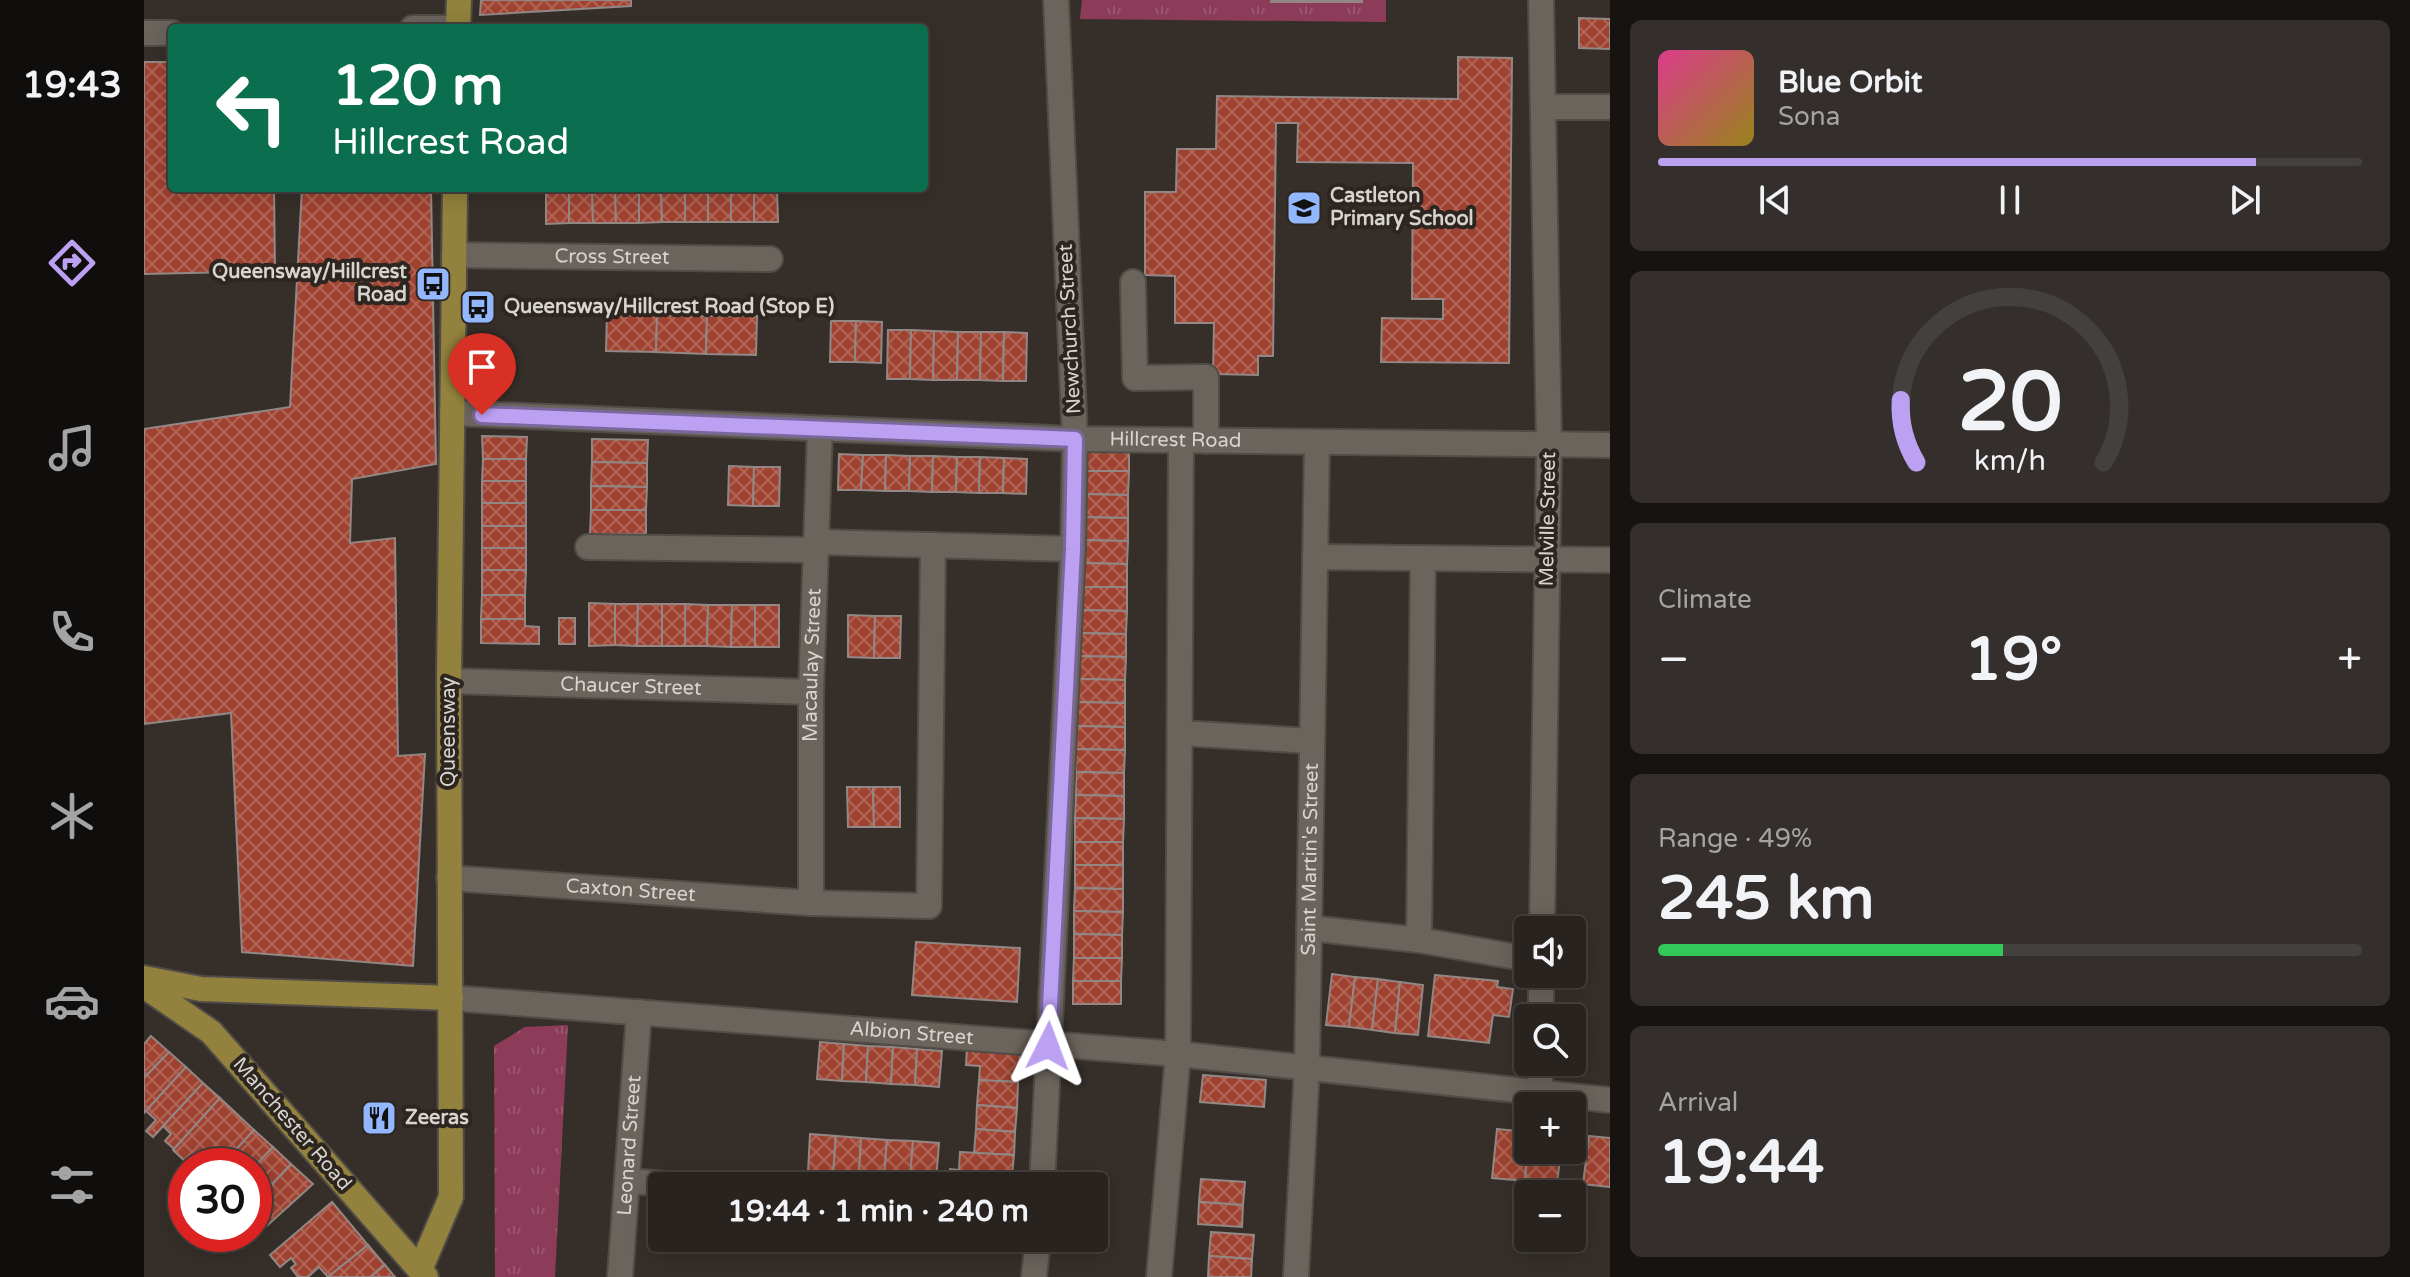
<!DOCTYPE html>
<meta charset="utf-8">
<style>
:root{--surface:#28231f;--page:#342f2c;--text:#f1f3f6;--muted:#a5a4a4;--line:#44403d;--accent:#bca0f2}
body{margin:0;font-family:"Varela Round",sans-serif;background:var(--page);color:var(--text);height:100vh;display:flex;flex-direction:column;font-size:30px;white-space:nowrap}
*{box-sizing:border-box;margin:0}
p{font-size:26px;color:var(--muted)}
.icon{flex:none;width:44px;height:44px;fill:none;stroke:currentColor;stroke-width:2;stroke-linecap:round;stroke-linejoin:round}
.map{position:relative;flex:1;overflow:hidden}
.sheet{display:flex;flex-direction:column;gap:20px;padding:20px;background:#161311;width:800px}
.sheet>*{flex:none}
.hud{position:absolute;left:24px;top:24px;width:760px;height:168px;border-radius:8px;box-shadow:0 4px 20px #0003,0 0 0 2px var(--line);background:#0b6e4f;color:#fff;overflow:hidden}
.tools{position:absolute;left:1370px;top:916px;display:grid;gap:16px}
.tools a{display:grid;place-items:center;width:72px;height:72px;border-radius:8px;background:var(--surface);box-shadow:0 4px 20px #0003,0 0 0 2px var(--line);font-size:40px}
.speed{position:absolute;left:24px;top:1148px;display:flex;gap:16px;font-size:40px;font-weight:700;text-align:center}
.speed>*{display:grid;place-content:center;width:104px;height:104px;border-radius:50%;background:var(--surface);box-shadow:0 4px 20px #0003,0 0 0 2px var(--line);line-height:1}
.speed .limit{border:12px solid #d22;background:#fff;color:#111}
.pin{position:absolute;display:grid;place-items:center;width:68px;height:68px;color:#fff;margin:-82px -34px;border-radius:50% 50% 50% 0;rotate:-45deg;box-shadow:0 0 8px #0007}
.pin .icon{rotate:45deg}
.me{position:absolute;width:88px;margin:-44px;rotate:3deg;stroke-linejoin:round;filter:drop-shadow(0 0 6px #0008)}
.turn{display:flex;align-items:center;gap:28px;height:168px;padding:0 32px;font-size:36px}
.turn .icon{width:104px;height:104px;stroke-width:2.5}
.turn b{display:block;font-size:56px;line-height:68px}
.big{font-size:60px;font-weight:700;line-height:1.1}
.sheet .widget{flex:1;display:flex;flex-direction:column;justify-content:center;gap:12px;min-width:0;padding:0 28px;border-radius:12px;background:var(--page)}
.sheet .dial{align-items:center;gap:0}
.dial svg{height:208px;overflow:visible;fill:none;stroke:var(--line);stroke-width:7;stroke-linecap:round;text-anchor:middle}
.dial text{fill:var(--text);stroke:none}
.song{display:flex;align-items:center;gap:24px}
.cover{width:96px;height:96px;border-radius:12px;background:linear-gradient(135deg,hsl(330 70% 55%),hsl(50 70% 35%))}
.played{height:8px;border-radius:4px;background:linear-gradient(90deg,var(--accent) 85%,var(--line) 85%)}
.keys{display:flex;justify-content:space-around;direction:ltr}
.heat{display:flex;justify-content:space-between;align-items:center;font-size:44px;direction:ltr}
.charge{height:12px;border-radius:6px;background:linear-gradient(90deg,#34c759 49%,var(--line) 0)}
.trip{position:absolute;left:504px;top:1172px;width:460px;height:80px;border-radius:8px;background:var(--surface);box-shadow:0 4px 20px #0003,0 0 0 2px var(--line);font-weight:700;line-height:80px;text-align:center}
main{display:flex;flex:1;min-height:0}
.tab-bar{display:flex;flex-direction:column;width:144px;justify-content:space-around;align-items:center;background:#100e0c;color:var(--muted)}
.tab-bar .icon{width:56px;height:56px}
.tab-bar .current{color:var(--accent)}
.tab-bar b{font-size:36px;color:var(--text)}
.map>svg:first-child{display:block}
</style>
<main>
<nav class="tab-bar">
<b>19:43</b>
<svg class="icon current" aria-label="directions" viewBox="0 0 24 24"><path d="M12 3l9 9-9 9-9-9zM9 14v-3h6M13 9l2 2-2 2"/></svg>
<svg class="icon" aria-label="music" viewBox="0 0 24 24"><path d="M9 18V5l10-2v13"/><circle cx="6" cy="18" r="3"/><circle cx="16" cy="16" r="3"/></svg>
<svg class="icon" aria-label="phone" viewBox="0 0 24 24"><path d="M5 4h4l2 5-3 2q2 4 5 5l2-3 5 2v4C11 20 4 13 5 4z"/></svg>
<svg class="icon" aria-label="climate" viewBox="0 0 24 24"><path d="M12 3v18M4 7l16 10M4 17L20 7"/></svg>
<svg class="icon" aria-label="car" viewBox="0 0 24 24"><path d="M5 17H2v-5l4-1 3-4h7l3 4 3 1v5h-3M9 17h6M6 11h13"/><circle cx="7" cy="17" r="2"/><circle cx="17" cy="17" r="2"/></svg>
<svg class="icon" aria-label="filters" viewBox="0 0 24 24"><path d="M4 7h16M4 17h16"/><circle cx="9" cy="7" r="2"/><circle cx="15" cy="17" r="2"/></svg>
</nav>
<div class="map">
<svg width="1466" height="1277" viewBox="0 0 1466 1277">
<defs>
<pattern id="grass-tufts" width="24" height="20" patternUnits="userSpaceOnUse" patternTransform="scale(2)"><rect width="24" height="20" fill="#8c3b58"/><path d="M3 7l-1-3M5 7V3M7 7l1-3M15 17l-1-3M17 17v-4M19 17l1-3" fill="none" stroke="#9b566f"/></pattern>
<pattern id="building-cross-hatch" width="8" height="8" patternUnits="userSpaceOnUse" patternTransform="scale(2)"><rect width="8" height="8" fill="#9f4230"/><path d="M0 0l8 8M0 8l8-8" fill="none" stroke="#b06557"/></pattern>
</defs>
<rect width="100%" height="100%" fill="#362f29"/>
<g fill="url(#grass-tufts)">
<polygon points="938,0 1242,0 1242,22 936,19"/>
<polygon points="424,1025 411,1277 351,1277 350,1046 381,1027"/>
</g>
<g fill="url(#building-cross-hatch)" stroke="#928785" stroke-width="2">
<polygon points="337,0 487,0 487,6 336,15"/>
<rect x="1127" y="0" width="91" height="2"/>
<polygon points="1435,18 1466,19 1466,49 1435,48"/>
<polygon points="1314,57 1368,58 1365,363 1237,362 1238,318 1299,319 1299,299 1268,299 1269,163 1153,162 1154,123 1132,123 1129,356 1114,356 1114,375 1069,374 1070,323 1031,323 1031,276 1001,275 1001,192 1032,192 1033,149 1072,149 1073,96 1314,99"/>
<polygon points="0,62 28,62 28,188 130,188 131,271 0,274"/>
<polygon points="158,188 287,188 292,464 208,479 206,543 251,538 254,756 281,754 269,966 98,952 87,713 0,724 0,429 146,407"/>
<polygon points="402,188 425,188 425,223 402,224"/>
<polygon points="425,188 448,188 449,223 425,223"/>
<polygon points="448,188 471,188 472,223 449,223"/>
<polygon points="471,188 495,188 495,223 472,223"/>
<polygon points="495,188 517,188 518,222 495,223"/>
<polygon points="517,188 541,188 541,222 518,222"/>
<rect x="541" y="188" width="23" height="34"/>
<rect x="564" y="188" width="23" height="34"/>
<rect x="587" y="188" width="23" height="34"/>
<polygon points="610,188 633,188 634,222 610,222"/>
<polygon points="463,314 513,315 512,352 462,351"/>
<polygon points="513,315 563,316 562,354 512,352"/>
<polygon points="563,316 613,316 612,355 562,354"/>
<polygon points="687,321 712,321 711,362 686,362"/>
<polygon points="712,321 738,322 737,363 711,362"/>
<polygon points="744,330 767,330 766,379 743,379"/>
<polygon points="767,330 790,331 789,380 766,379"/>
<polygon points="790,331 814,332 813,380 789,380"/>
<polygon points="814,332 837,332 836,380 813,380"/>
<polygon points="837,332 860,332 859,381 836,380"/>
<polygon points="860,332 883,333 882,381 859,381"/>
<polygon points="338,436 383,437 382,459 339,459"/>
<polygon points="448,439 504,440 503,463 448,462"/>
<rect x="936" y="448" width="49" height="23"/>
<polygon points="695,454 719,455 717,490 694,490"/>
<polygon points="719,455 742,455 741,491 717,490"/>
<polygon points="742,455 766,456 765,491 741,491"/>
<polygon points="766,456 789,456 788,492 765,491"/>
<polygon points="789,456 813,457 812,492 788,492"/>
<polygon points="813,457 836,457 835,493 812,492"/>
<polygon points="836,457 860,458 859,493 835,493"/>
<polygon points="860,458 883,459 882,494 859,493"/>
<polygon points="339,459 382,459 382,481 338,481"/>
<polygon points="448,462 503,463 503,487 447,486"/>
<polygon points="585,466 610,467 609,506 584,505"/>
<polygon points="610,467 636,467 635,506 609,506"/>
<polygon points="936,471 985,471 984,495 936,494"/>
<rect x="338" y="481" width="44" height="22"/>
<polygon points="447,486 503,487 502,510 447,510"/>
<polygon points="936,494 984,495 984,518 935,517"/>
<rect x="338" y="503" width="44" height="23"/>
<polygon points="447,510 502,510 502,534 446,534"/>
<polygon points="935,517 984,518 984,541 935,540"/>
<rect x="338" y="526" width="44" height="22"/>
<polygon points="935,540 984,541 983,564 935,563"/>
<rect x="338" y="548" width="44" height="22"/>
<polygon points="935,563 983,564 983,587 935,587"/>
<polygon points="338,570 382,570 381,595 338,595"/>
<polygon points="935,587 983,587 983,611 934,610"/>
<polygon points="338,595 381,595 381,619 337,619"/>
<polygon points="445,603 471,604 471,645 445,646"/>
<polygon points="471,604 494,604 493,646 471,645"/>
<polygon points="494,604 518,604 518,646 493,646"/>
<rect x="518" y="604" width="23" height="42"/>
<polygon points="541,604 564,605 563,646 541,646"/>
<polygon points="564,605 588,605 587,647 563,646"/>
<polygon points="588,605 611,605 611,647 587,647"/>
<rect x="611" y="605" width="24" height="42"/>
<polygon points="934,610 983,611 982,634 934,633"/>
<polygon points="704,615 731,616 730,658 704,657"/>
<polygon points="731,616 757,616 756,658 730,658"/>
<rect x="415" y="618" width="16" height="26"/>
<polygon points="337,619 381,619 381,626 395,627 395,644 337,643"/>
<polygon points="934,633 982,634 982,657 934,656"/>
<polygon points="934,656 982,657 981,680 933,679"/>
<polygon points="933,679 981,680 981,703 933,702"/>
<polygon points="933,702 981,703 981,727 933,726"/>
<polygon points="933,726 981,727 981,750 932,749"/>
<polygon points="932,749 981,750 980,773 932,772"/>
<polygon points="932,772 980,773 980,796 932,795"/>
<polygon points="703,787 729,787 730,827 704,827"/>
<polygon points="729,787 756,787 756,827 730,827"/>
<polygon points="932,795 980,796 980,819 931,818"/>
<polygon points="931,818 980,819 979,842 931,842"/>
<rect x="931" y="842" width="48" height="23"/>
<polygon points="931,865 979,865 979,889 931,888"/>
<polygon points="931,888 979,889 979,912 930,911"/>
<polygon points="930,911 979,912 978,935 930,934"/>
<polygon points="930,934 978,935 978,958 930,958"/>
<polygon points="772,942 876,948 873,1002 768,995"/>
<polygon points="930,958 978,958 977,981 929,981"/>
<polygon points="1188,974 1211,977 1205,1027 1182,1025"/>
<polygon points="1291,975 1354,981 1353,987 1369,989 1365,1017 1349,1015 1345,1043 1284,1036"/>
<polygon points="1211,977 1234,979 1228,1030 1205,1027"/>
<polygon points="1234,979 1256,982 1251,1033 1228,1030"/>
<rect x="929" y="981" width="48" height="23"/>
<polygon points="1256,982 1279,985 1274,1035 1251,1033"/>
<polygon points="7,1036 25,1052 0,1078 0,1044"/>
<polygon points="676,1042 700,1044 698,1081 673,1079"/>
<polygon points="700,1044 724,1046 722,1082 698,1081"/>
<polygon points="724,1046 749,1047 747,1084 722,1082"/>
<polygon points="749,1047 773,1049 771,1085 747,1084"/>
<polygon points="823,1048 876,1052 874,1082 835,1080 836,1066 822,1065"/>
<polygon points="773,1049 798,1051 795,1087 771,1085"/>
<polygon points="25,1052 42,1067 0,1113 0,1078"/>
<polygon points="42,1067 59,1083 9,1137 2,1131 12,1120 2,1111"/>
<polygon points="1059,1075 1122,1080 1120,1107 1056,1102"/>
<polygon points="835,1080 874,1082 873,1108 833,1105"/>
<polygon points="59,1083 76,1098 30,1149 21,1141 27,1134 19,1126"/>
<polygon points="76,1098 110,1130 77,1166 46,1166 29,1150"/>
<polygon points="833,1105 873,1108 871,1132 832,1129"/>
<polygon points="832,1129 871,1132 870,1155 830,1153"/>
<polygon points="1353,1129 1384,1132 1381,1181 1348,1178"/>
<polygon points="110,1130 129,1147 110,1167 77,1166"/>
<polygon points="666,1134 692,1136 689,1174 664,1172"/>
<polygon points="692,1136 717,1138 715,1175 689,1174"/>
<polygon points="1445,1136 1466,1138 1466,1187 1439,1184"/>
<polygon points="717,1138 743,1140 740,1177 715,1175"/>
<polygon points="743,1140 769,1141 766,1179 740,1177"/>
<polygon points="769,1141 795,1143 792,1181 766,1179"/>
<polygon points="129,1147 147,1164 111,1203 110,1167"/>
<polygon points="1384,1148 1384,1150 1417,1150 1413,1184 1381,1181"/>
<polygon points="816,1152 870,1155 867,1185 805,1180 806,1169 815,1170"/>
<polygon points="147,1164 169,1184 116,1232 110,1226 110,1223 120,1212 111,1203"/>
<polygon points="1057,1179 1101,1182 1099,1205 1055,1202"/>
<polygon points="188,1202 224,1245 184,1277 175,1267 164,1277 154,1277 147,1268 152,1264 147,1258 136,1267 126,1255"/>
<polygon points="1055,1202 1099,1205 1098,1227 1054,1224"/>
<polygon points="1067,1232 1110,1235 1108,1259 1065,1256"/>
<polygon points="224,1245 241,1265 226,1277 184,1277"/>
<polygon points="1065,1256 1108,1259 1107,1277 1064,1277"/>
<polygon points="241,1265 251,1277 226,1277"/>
</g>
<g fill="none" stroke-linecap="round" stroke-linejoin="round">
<defs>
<g id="minor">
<polyline points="1397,0 1405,445 1398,930"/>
<polyline points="269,28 314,28"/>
<polyline points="0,33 28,33"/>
<polyline points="1399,107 1466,107"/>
<path id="s1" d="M310,255L626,259"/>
<polyline points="989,282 991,378 1062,377 1062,441"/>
<path id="s2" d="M308,413L931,439L1466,445"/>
<polyline points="673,542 929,549"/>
<polyline points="444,547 672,550"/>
<polyline points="1171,557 1466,560"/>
<path id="s3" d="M305,681L667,692"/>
<polyline points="1036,733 1168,741"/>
<path id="s4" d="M305,878L667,903L785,906L789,545"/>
<path id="s5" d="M667,903V692L676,429"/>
<polyline points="1165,928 1275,940 1279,558"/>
<polyline points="1275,940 1384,959"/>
<path id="s6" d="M307,998L1034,1054L1466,1100"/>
<polyline points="1397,1018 1397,974"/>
<polyline points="1396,1092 1396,1062"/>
<polyline points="483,1181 550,1186"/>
<polyline points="898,1186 929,549 931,439 912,0"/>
<path id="s7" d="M476,1277L495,1012"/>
<polyline points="890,1277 894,1238"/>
<polyline points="1015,1277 1034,1054 1037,441"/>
<path id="s8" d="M1152,1277L1163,1066L1173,442"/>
</g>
<g id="major">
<polyline points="314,28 315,0"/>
<polyline points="0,978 57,989 307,998"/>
<polyline points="0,986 67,1032 282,1277"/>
<polyline points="276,1270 307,1197 305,681 311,188"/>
</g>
</defs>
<use href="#minor" stroke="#514c47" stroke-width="28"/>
<use href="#major" stroke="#514c47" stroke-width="28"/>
<use href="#minor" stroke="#6b645d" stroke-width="24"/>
<use href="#major" stroke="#92823d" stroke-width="24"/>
</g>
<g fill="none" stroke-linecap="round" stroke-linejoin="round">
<defs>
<polyline id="route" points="338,415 931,439 929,549 904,1046"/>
</defs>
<use href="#route" stroke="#7a689d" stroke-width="20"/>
<use href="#route" stroke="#bca0f2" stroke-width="14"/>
</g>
<defs>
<symbol id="school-square" viewBox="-11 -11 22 22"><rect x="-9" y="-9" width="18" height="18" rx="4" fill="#93b7fd" stroke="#2c2520"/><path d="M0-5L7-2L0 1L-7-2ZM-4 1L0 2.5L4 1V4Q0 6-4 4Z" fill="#111"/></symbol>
<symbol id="bus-square" viewBox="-11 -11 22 22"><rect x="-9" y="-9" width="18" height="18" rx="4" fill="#93b7fd" stroke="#2c2520"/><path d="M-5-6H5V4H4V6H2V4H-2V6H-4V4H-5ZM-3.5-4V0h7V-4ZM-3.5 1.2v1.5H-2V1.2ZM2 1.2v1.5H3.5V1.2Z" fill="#111"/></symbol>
<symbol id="restaurant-square" viewBox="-11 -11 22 22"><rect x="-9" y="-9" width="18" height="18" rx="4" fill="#93b7fd" stroke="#2c2520"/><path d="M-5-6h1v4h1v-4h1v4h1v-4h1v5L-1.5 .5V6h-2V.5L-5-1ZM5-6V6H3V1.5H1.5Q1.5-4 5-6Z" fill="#111"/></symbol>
</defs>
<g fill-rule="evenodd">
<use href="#school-square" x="1140" y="188" width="40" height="40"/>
<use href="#bus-square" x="269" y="264" width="40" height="40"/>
<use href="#bus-square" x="314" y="287" width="40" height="40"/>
<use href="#restaurant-square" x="215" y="1098" width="40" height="40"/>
</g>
<g text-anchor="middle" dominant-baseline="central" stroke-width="8" stroke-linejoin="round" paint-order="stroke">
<g font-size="20" font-weight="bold" fill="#d7d3cf" stroke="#2c2520" text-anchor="start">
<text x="1186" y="196">Castleton<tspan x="1186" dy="23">Primary School</tspan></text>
<text x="263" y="272" text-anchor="end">Queensway/Hillcrest<tspan x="263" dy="23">Road</tspan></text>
<text x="360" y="307">Queensway/Hillcrest Road (Stop E)</text>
<text x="261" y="1118">Zeeras</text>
</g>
<g font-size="20" fill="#d7d3cf" stroke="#2c2520">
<text stroke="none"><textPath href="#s1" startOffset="158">Cross Street</textPath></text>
<text transform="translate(926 329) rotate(-93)">Newchurch Street</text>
<text stroke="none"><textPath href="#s2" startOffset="724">Hillcrest Road</textPath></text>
<text transform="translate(1404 519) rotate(-89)">Melville Street</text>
<text stroke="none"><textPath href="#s5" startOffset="238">Macaulay Street</textPath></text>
<text stroke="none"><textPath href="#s3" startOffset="182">Chaucer Street</textPath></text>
<text transform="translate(305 732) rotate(-90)">Queensway</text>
<text stroke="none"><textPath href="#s8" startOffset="418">Saint Martin's Street</textPath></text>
<text stroke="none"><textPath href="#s4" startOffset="182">Caxton Street</textPath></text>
<text stroke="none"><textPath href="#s6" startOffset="462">Albion Street</textPath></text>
<text transform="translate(148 1124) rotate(49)">Manchester Road</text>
<text stroke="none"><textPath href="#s7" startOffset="132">Leonard Street</textPath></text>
</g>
</g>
</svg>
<div class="tools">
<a><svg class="icon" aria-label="sound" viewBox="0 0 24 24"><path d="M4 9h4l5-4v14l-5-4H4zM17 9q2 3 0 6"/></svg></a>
<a><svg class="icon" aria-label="search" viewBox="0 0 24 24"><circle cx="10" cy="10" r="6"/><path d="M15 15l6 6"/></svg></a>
<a>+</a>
<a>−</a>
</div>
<div class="speed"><div class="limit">30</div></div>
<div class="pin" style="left:338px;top:415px;background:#d93025"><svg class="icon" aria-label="arrive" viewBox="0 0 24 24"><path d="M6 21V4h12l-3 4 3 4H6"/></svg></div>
<svg class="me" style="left:904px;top:1046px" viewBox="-20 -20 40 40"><path d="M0-17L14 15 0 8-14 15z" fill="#bca0f2" stroke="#fff" stroke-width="4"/></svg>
<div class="trip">19:44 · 1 min · 240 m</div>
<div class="hud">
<div class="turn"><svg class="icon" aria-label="left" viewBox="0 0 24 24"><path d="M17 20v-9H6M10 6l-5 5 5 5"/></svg><div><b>120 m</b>Hillcrest Road</div></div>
</div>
</div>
<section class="sheet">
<div class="widget">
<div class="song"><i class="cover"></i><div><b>Blue Orbit</b><p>Sona</p></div></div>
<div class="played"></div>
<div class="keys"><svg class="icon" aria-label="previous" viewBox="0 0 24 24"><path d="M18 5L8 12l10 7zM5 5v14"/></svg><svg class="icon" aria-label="pause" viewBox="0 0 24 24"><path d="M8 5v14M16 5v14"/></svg><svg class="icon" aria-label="next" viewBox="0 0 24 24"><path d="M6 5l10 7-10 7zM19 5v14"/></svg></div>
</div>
<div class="widget dial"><svg viewBox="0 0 100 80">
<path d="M14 69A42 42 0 1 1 86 69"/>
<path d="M14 69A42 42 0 0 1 8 45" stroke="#bca0f2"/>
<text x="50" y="56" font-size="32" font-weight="700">20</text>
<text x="50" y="72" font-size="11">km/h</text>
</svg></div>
<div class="widget"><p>Climate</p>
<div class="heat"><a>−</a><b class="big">19°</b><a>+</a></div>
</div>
<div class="widget"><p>Range · 49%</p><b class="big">245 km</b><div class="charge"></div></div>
<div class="widget"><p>Arrival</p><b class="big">19:44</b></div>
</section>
</main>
